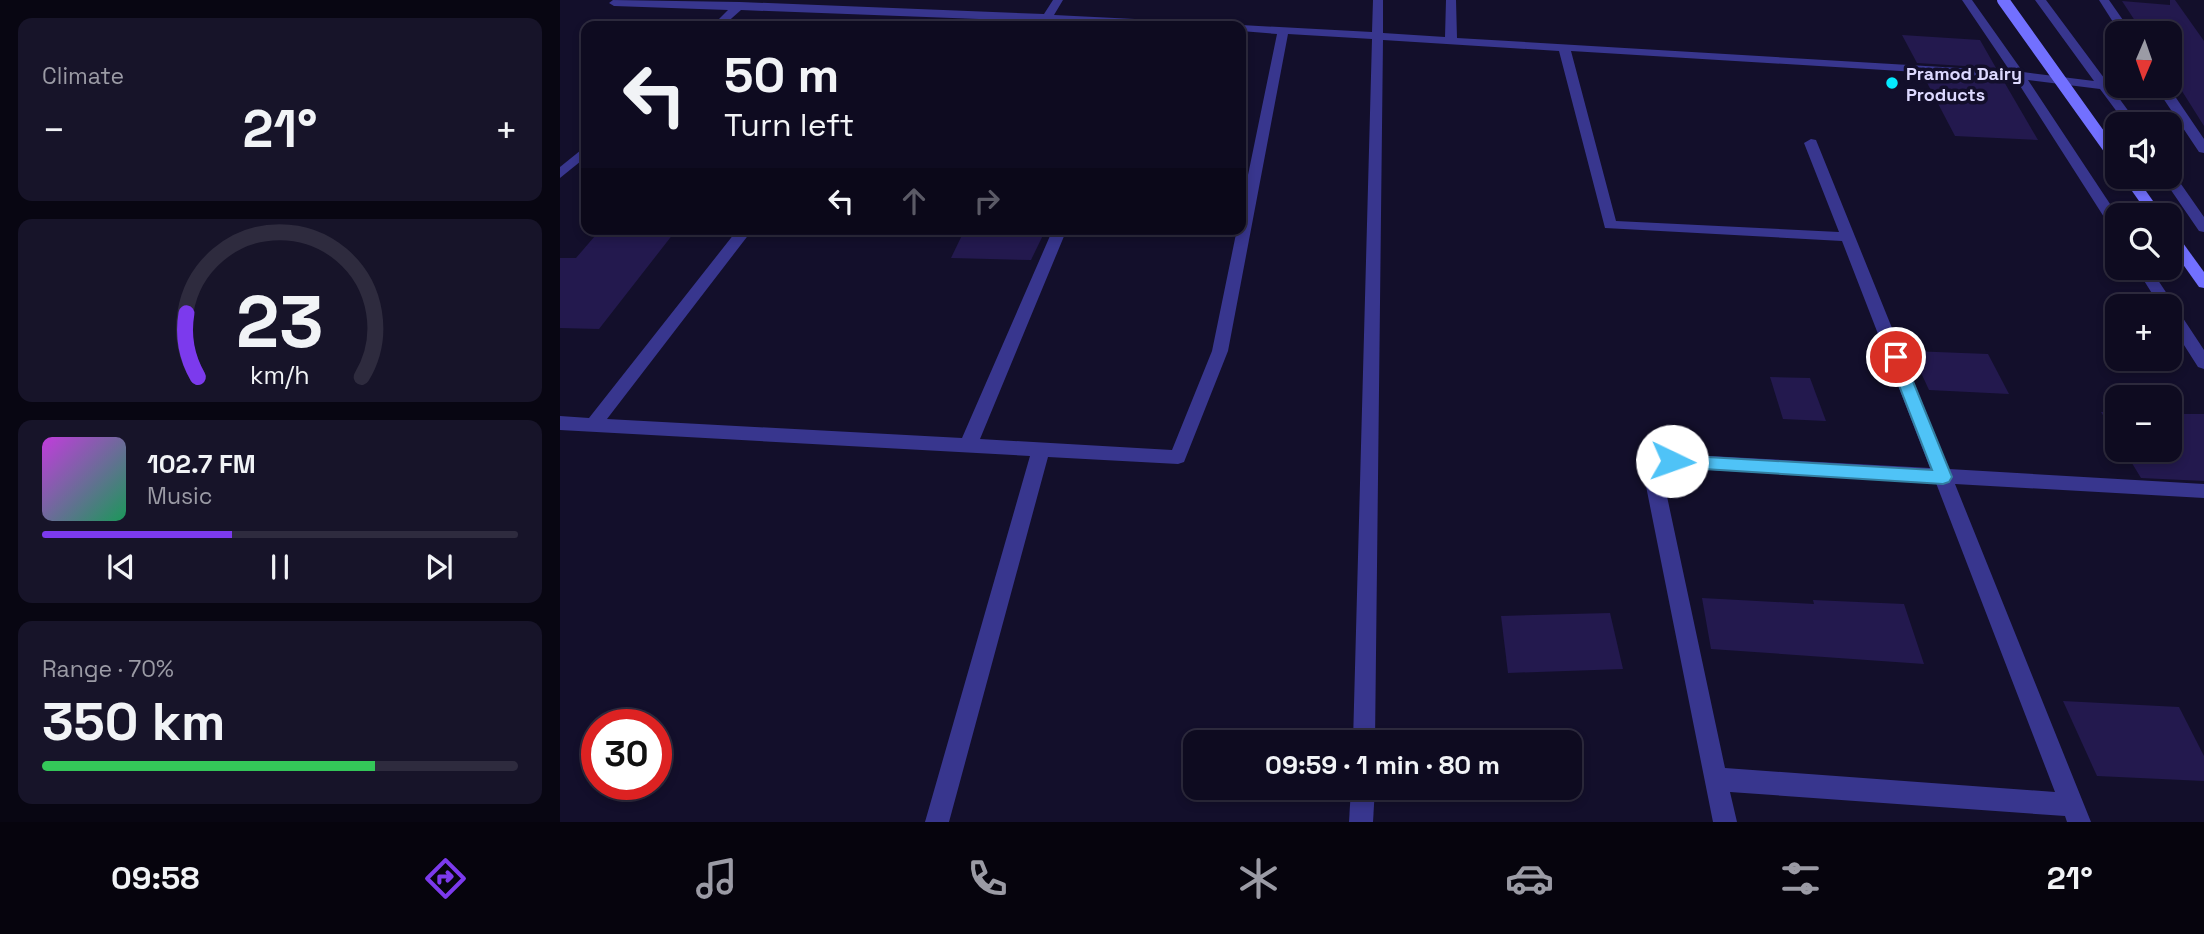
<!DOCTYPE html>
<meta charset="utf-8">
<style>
:root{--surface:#0e0b20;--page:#171429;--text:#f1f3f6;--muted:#9b9ba5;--line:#2e2b3e;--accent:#7c3aed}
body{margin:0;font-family:"Space Grotesk",sans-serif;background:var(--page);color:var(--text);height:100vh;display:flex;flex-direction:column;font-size:26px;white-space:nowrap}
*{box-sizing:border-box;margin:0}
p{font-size:23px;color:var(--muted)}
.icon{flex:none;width:38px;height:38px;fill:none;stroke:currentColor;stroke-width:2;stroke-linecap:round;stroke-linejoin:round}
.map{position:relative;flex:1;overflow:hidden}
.panel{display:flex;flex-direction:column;gap:18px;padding:18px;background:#080612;width:560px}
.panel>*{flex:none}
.banner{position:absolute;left:21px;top:21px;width:665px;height:214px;border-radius:14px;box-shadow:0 4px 10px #0003,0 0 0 2px var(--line);background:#0e0b20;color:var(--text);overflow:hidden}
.needle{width:46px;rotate:182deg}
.buttons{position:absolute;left:1545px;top:21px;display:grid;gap:14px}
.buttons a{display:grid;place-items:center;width:77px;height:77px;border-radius:14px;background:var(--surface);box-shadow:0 4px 10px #0003,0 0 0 2px var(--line);font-size:35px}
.speed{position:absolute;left:21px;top:709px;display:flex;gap:14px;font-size:35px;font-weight:700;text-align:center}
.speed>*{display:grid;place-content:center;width:91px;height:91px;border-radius:50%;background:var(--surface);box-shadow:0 4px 10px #0003,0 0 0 2px var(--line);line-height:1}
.speed .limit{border:10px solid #d22;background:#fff;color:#111}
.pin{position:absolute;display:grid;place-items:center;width:60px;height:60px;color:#fff;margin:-30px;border:4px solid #fff;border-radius:50%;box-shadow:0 2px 7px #0007}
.me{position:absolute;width:77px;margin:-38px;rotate:93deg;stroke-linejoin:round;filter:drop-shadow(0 0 5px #0008)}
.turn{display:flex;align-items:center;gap:24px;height:147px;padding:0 28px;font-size:32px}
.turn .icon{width:91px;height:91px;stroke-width:2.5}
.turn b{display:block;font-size:49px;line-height:60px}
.lanes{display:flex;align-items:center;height:66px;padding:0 28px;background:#0003;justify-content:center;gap:35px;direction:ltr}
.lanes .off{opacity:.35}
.big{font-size:52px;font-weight:600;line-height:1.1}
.panel .card{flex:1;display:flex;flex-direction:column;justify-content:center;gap:10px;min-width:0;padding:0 24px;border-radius:14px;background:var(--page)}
.panel .dial{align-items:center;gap:0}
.dial svg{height:182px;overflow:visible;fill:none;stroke:var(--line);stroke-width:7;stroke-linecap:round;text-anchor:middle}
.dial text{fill:var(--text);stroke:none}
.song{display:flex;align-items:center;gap:21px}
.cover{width:84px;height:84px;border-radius:10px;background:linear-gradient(135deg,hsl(290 70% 55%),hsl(150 70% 35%))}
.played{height:7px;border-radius:4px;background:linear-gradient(90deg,var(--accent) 40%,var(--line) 40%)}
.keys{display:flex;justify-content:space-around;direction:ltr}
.heat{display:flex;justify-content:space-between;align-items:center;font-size:38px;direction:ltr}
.charge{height:10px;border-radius:5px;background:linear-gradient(90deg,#34c759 70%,var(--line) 0)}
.trip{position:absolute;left:623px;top:730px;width:399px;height:70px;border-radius:14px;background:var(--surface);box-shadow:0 4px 10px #0003,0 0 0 2px var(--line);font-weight:600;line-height:70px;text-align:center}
.tab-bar{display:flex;height:112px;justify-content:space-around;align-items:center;background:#06040d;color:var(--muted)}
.tab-bar .icon{width:49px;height:49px}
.tab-bar .selected{color:var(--accent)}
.tab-bar b{font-size:32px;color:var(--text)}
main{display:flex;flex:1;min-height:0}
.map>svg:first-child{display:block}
</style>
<main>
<section class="panel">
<div class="card"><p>Climate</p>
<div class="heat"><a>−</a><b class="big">21°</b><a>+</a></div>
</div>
<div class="card dial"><svg viewBox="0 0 100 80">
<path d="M14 69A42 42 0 1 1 86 69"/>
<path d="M14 69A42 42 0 0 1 9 41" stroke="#7c3aed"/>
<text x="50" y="56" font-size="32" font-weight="700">23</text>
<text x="50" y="72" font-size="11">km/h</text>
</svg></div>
<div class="card">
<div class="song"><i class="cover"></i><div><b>102.7 FM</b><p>Music</p></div></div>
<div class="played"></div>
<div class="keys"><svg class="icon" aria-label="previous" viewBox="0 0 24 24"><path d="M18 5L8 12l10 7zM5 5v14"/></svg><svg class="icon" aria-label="pause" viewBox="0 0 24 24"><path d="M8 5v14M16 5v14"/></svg><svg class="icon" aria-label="next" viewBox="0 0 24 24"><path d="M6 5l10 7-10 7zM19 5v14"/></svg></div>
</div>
<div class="card"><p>Range · 70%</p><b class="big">350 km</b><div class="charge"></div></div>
</section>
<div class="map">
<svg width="1644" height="822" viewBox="0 0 1644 822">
<rect width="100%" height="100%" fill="#130f2b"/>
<g fill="#23194e">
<polygon points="1610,0 1615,0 1644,41 1644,126 1610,72 1610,33 1583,33 1562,1 1610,5"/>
<polygon points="1342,35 1420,40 1436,68 1357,63"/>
<polygon points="1363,75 1443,80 1478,140 1395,136"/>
<polygon points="41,229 117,229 39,329 0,328 0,258 16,258"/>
<polygon points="405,229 486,229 471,260 391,258"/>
<polygon points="1351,351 1428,354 1449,394 1369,390"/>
<polygon points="1210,377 1250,378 1266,421 1223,419"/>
<polygon points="1541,412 1558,412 1558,439"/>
<polygon points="1610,414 1644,414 1644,481 1581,478 1564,450 1610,450"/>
<polygon points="1142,598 1254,604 1253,600 1344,604 1364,664 1151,649"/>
<polygon points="1050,613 1063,669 948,673 941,616"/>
<polygon points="1503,701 1619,707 1644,756 1644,781 1537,776"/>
</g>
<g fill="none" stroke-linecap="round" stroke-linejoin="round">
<g fill="#38368e" fill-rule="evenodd">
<polygon points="53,0 180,2 484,14 493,0 503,0 494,15 656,23 662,26 600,26 181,10 163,26 152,26 168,10 54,6 49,3"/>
<path d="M813,0H823V33L885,37L886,0H896L897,38L1450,71L1402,0H1412L1463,72L1534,81L1475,0H1486L1547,82L1558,83V86H1608L1644,139V153L1639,152L1599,92L1553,90L1578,124H1566L1540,89L1468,80L1558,216V232L1551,228L1455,78L1011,51L1056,221L1279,232L1244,143L1251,139L1256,140L1389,469L1644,484V498L1395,484L1531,822H1507L1505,816L1170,792L1177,822H1153L1086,486C1091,475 1100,458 1112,454L1370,468L1282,241L1045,228L999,51L823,40L815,742H793L812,39L728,34L668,351L624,462L618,464L488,457L389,822H365L470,456L0,430V416L29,418L178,229H193L47,419L402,438L493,229H507L420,439L612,450L652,351L677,229H681V209L717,34L681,31V26H677L681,25L812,32ZM1117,468L1376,483L1495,792L1165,768L1105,487Z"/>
<polygon points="1539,0 1549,0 1572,33 1560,33"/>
<polygon points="26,146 26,157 0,178 0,167"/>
<polygon points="1610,173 1614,174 1644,217 1644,232 1639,231 1602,177 1610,177"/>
<polygon points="1576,268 1590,268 1644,350 1644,369 1638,367 1610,323 1610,306 1600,306"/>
<polygon points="791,788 815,788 813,822 789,822"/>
</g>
<g fill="#7270ff" fill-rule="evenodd">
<polygon points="1562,177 1576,177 1603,215 1589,215"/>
<polygon points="1610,231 1615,232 1644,272 1644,288 1639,287 1610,246"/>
</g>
<polyline stroke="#7270ff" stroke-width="12" points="1443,0 1558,161"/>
</g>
<polygon fill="#4fc3f7" stroke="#337fa1" stroke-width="2" points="1336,352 1343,357 1392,477 1389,482 1383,484 1112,467 1104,461 1112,455 1372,470 1328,357"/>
<circle fill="#05eaff" stroke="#130f2b" stroke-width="2.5" cx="1332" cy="83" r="7"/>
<g text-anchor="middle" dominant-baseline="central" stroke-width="7" stroke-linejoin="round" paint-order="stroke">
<g font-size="18" font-weight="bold" fill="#ddd9ff" stroke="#130f2b" text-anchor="start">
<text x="1346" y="73">Pramod Dairy<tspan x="1346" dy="21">Products</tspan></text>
</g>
</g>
</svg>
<div class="buttons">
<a><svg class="needle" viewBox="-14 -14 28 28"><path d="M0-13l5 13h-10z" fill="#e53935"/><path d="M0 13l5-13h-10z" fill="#9b9ba5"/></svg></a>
<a><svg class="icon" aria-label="sound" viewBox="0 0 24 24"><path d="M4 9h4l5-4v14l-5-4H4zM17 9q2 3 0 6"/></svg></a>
<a><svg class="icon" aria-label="search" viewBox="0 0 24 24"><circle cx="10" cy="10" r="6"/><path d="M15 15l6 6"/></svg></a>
<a>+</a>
<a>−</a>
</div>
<div class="speed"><div class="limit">30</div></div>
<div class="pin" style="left:1336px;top:357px;background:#d93025"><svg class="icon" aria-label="arrive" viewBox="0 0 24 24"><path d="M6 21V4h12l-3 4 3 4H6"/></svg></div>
<svg class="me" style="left:1112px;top:461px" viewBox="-20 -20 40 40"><circle r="19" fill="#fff"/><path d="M0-13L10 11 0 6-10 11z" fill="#4fc3f7"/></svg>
<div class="trip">09:59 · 1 min · 80 m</div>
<div class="banner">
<div class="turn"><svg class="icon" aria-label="left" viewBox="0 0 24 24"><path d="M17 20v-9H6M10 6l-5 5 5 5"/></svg><div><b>50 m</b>Turn left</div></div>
<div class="lanes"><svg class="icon" aria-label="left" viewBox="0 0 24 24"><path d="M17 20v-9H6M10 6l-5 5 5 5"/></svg><svg class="icon off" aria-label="ahead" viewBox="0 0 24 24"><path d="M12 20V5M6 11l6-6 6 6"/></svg><svg class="icon off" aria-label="right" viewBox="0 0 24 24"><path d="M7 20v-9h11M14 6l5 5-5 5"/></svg></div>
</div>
</div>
</main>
<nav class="tab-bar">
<b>09:58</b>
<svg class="icon selected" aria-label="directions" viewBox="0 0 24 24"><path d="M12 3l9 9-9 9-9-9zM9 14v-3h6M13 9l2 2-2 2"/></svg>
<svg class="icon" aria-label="music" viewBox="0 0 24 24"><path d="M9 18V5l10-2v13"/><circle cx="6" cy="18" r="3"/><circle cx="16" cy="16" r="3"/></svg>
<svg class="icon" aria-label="phone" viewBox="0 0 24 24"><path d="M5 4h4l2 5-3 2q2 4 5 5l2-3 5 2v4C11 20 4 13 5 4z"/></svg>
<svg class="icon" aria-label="climate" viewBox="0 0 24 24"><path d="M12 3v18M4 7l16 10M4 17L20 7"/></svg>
<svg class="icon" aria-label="car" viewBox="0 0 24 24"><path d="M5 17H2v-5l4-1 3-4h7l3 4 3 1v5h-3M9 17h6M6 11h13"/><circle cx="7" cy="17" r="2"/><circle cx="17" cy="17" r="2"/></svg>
<svg class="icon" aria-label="filters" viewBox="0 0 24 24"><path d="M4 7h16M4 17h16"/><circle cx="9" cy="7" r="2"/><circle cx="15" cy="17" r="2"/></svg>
<b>21°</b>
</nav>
